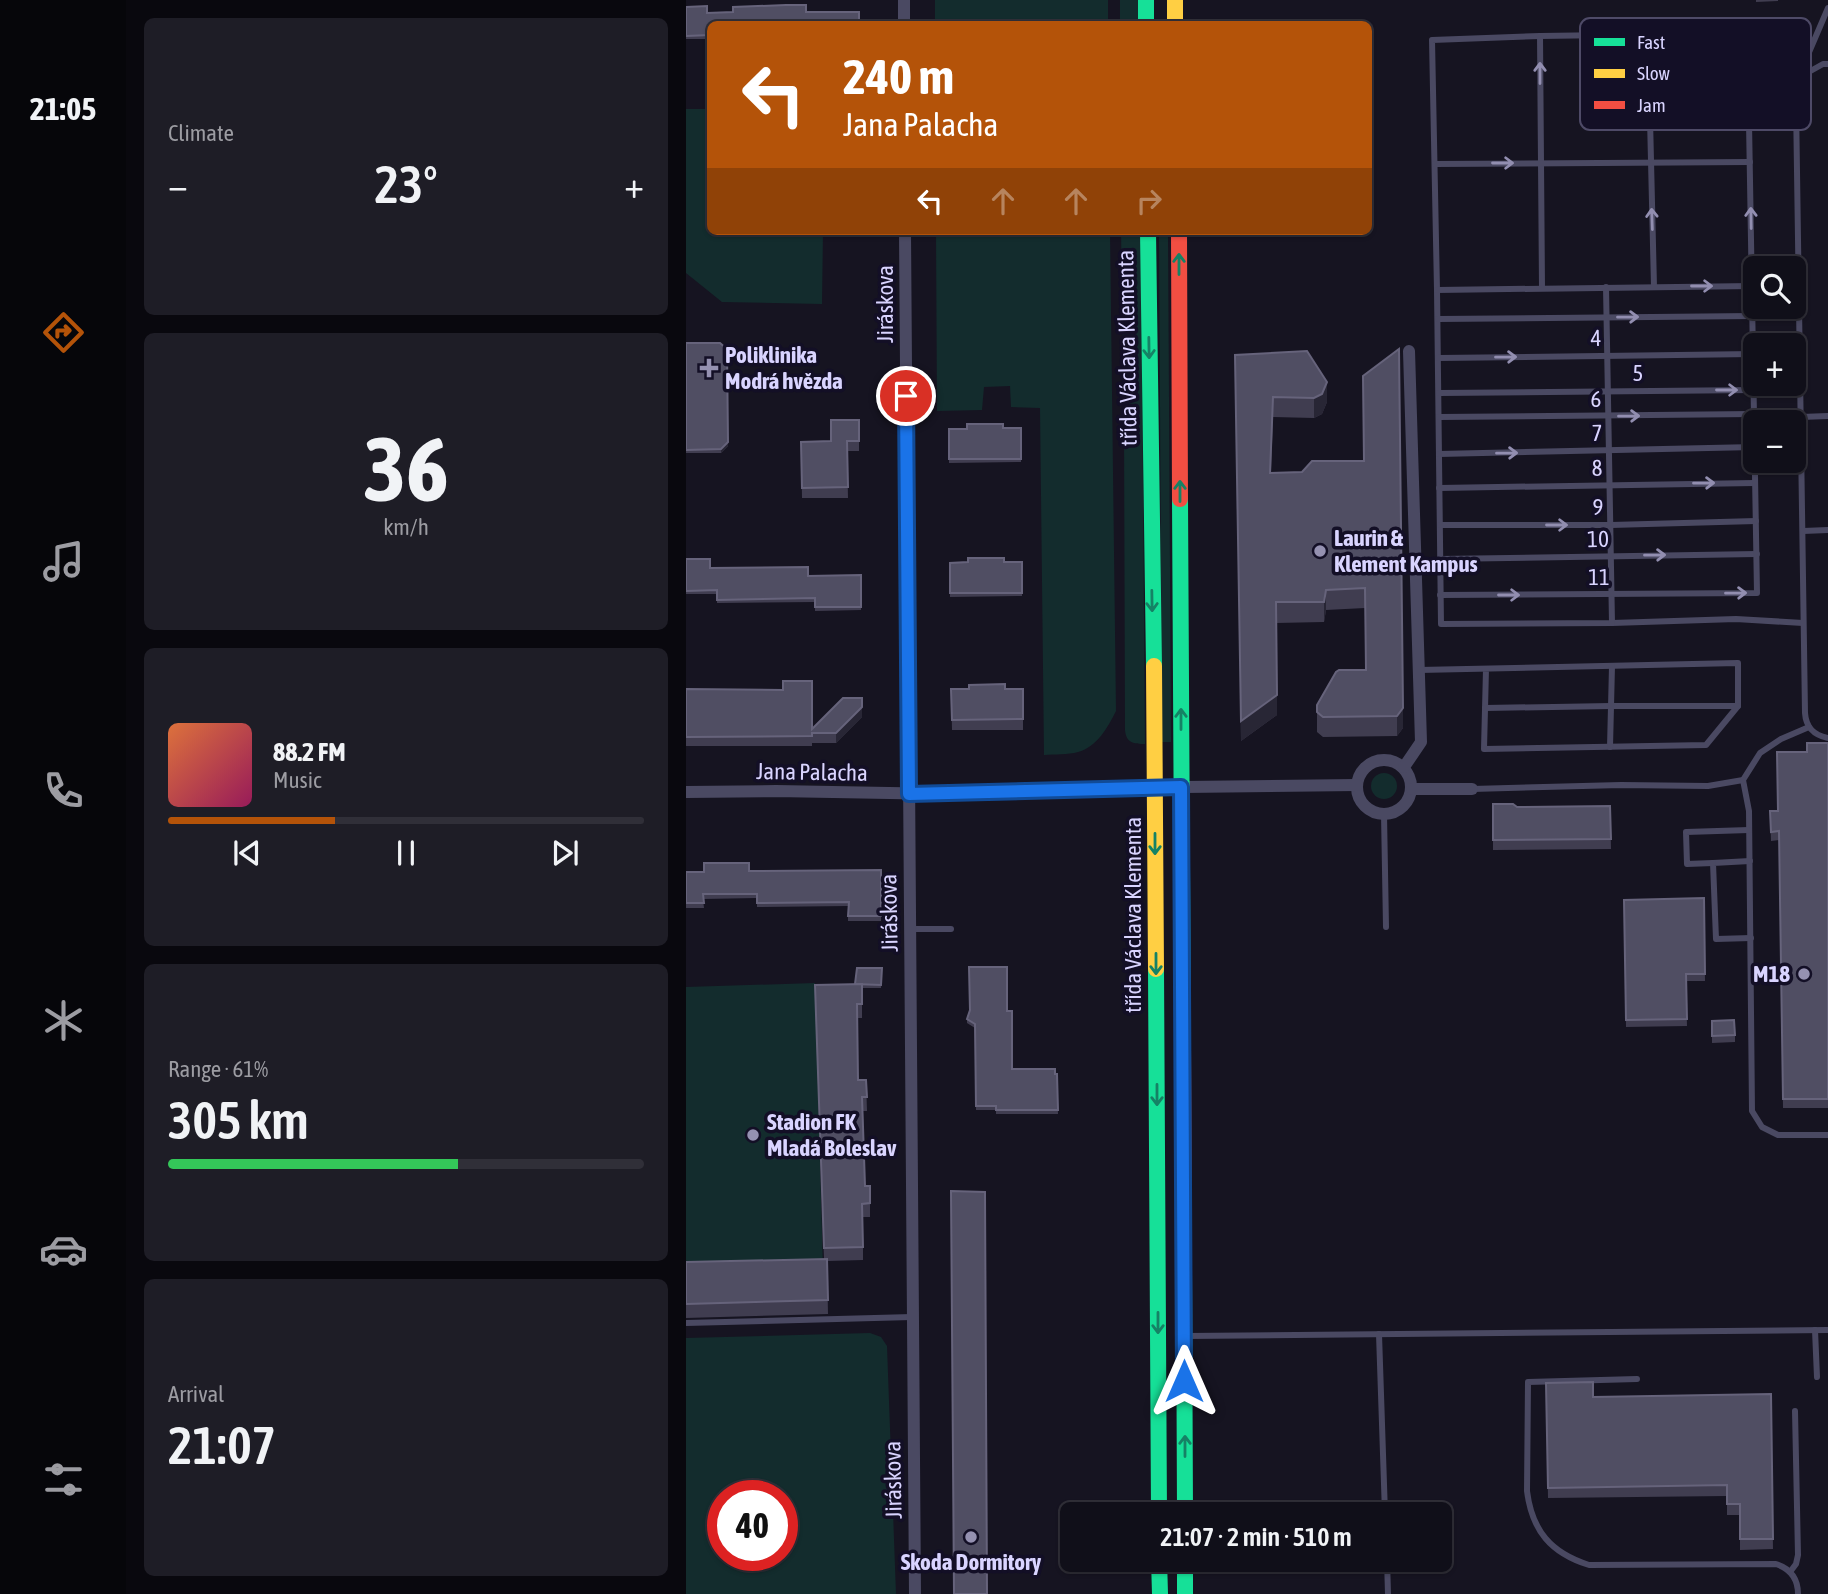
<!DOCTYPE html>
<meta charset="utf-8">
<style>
:root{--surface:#100f19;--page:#1e1d26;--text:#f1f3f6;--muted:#9c9ca2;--line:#302f38;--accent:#b45309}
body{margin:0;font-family:"Asap Condensed",sans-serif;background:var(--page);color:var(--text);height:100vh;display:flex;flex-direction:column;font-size:26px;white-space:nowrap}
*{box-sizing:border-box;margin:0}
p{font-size:23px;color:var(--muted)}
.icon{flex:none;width:38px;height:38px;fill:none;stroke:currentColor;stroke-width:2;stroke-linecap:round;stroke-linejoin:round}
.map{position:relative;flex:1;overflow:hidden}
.side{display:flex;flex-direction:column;gap:18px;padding:18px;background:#09080e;width:560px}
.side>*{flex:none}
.banner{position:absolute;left:21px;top:21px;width:665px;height:214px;border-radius:10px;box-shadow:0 2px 5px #0004,0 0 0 2px var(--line);background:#b45309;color:#fff;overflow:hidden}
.controls{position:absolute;left:1057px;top:256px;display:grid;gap:14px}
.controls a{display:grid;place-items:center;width:63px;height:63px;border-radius:10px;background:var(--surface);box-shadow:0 2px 5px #0004,0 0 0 2px var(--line);font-size:35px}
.speed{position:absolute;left:21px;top:1480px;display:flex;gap:14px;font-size:35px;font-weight:700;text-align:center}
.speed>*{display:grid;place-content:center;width:91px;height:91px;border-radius:50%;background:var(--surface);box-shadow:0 2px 5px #0004,0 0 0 2px var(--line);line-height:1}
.speed .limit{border:10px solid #d22;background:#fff;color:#111}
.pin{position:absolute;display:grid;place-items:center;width:60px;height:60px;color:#fff;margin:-30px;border:4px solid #fff;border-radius:50%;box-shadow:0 2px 7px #0007}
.me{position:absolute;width:77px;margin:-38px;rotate:0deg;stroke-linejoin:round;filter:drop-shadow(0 0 5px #0008)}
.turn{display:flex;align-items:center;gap:24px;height:147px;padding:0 21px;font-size:32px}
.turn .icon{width:91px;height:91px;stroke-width:2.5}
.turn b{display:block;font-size:49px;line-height:60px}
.lanes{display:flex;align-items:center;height:66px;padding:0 21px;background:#0003;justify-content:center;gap:35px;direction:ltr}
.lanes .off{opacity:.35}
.big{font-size:52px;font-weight:600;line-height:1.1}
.side .widget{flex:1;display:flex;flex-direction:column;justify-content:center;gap:10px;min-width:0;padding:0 24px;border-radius:10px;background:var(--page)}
.side .dial{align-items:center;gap:0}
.dial b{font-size:91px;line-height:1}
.song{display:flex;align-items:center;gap:21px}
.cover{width:84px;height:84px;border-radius:10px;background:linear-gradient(135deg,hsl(20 70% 55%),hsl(330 70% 35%))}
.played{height:7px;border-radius:4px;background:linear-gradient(90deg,var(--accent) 35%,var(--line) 35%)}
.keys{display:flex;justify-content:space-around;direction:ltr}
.heat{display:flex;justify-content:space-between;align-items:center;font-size:38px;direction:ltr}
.charge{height:10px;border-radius:5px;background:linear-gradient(90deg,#34c759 61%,var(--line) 0)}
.trip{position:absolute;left:374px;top:1502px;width:392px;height:70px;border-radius:10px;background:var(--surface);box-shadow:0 2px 5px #0004,0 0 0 2px var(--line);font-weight:600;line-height:70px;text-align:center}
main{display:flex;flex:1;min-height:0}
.tab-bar{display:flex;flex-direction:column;width:126px;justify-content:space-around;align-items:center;background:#06060a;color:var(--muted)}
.tab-bar .icon{width:49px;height:49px}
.tab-bar .on{color:var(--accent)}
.tab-bar b{font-size:32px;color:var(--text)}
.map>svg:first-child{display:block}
</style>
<main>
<nav class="tab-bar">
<b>21:05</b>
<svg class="icon on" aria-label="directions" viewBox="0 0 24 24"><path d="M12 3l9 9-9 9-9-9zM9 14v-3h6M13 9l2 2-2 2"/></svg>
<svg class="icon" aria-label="music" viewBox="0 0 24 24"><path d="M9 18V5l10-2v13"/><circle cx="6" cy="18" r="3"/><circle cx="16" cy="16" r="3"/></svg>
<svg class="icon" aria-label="phone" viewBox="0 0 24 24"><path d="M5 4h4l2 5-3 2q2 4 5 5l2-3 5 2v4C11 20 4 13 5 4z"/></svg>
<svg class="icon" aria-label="climate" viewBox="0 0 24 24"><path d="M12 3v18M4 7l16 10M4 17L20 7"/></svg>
<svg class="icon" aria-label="car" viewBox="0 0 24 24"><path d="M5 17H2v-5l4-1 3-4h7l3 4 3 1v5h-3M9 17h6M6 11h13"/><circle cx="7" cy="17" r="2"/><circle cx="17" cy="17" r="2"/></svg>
<svg class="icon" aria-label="filters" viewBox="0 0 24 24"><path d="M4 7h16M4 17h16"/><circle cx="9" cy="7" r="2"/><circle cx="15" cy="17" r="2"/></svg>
</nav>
<section class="side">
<div class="widget"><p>Climate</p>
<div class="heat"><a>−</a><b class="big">23°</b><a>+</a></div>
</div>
<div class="widget dial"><b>36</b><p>km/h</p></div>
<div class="widget">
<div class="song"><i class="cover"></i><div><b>88.2 FM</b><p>Music</p></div></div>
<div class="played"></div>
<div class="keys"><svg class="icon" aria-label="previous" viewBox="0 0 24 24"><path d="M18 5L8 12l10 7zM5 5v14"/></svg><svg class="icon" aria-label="pause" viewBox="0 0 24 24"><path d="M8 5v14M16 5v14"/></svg><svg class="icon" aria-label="next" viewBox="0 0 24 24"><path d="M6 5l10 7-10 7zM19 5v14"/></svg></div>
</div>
<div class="widget"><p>Range · 61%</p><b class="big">305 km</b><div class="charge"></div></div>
<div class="widget"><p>Arrival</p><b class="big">21:07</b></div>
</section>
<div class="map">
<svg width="1142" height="1594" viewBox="0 0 1142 1594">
<rect width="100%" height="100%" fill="#161421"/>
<g fill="#132c2d" fill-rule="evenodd">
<rect x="249" y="0" width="173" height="24"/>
<rect x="434" y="0" width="19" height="24"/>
<polygon points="24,109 24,231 137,231 136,304 36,302 0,273 0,109"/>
<path d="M250,231H424L430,711C422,727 411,747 392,752C382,755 368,754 358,755L354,408L325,407L324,386L298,387L296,410L251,411Z"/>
<path d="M435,231H455L459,744C448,744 440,743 439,730L438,419Z"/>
<polygon points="473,231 482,231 485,742 476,742"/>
<circle cx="698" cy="786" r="13"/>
<polygon points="129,983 137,1270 0,1275 0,987"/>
<path d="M184,1333L195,1337L201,1346L210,1594H0V1338ZM96,1496V1556H37V1496Z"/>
</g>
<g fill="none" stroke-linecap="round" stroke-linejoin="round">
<g stroke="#4a4962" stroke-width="6">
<polyline points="962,34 968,287"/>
<polyline points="854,36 856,288"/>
<polyline points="1062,63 1061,33 854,36 746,40 751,290 755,624 926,623 1050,619 1117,623"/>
<path d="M1142,64H1137L1112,78L1110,103L1119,713C1120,728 1128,735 1142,738"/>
<polyline points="749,164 1064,162"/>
<polyline points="920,287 926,623"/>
<polyline points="751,290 1067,286"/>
<polyline points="752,319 1067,316"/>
<polyline points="752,358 1068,354"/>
<polyline points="753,393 1068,390"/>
<polyline points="753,417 1068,414"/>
<polyline points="1115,417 1142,416"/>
<polyline points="753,454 1069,447"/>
<polyline points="753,488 1069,483"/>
<polyline points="754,525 925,525 1070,521"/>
<polyline points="1117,531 1142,530"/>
<polyline points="754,559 1071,554"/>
<polyline points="754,595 1071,593 1062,63 1096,62 1112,78 1142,8"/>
<polyline points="733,670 1052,663 1052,706 1020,745 798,749 800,669"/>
<polyline points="799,708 925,706 1052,706"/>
<polyline points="1123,727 1095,739 1074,753 1057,780 1063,811 1066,1111 1076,1127 1092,1135 1142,1135"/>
<polyline points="924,747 926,666"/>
<polyline points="786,789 935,785 1022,786 1057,780"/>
<polyline points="698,814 700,927"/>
<polyline points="1064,861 1027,863 1030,939 1065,938"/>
<polyline points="1027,863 1001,864 1000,832 1063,830"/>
<polyline points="225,929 265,929"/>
<polyline points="0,1323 226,1317"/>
<polyline points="1129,1330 1131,1377"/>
<polyline points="693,1334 699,1514"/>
<polyline points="500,1336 1142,1330"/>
<path d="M951,1379L842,1382L841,1491C846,1531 865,1553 903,1565L1090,1564C1105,1569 1112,1579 1112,1594"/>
<polyline points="701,1559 702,1594"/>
<polyline points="1104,1572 1110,1564 1112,1555 1109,1411"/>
</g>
<g stroke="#4a4962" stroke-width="12">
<polyline points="218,0 218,24"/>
<polyline points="219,231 229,1594"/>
<circle cx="698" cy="787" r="27"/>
<polyline points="718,767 735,742 723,351"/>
<polyline points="726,789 786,789"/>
<polyline points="0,792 90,791 260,794 410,788 671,785"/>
</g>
<g stroke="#16e098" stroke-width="16">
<polyline points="460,0 460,24"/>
<polyline points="462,231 468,666"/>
<polyline points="494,499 497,1048"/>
<polyline points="470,969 473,1514"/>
<polyline points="498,1271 499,1514"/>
<polyline points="473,1559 474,1594"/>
<polyline points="499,1559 499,1594"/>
</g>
<g stroke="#ffcf43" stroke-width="16">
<polyline points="489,0 489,24"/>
<polyline points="468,666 470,969"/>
</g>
<g stroke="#f24e42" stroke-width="16">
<polyline points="493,231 494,499"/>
<polyline points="497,1048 498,1271"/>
</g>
</g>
<g fill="#403d50">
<polygon points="1070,0 1092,0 1092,1 1070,2"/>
<polygon points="100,5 24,24 24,39 0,39 0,7 21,13 47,12"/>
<polygon points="0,343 42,446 35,453 0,453"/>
<polygon points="549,355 641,402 636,414 628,418 587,417 585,473 616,472 678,461 717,728 711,736 637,737 631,732 631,705 680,670 679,608 640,610 638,622 590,623 591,715 555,741"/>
<polygon points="173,420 173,451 161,451 162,498 116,498 115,442 145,441"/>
<polygon points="335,428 335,462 263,463 263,429"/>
<polygon points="0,559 24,568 122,576 175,575 175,610 129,611 129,602 31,603 31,594 0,594"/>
<polygon points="336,562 336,596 264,597 264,563"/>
<polygon points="0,689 126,729 176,698 176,717 150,743 126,743 126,746 0,746"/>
<polygon points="265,689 337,689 337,730 266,730"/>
<polygon points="1142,743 1142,1108 1097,1108 1093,840 1085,841 1084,811 1092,811 1121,752"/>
<polygon points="807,804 831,807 924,806 925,849 807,850"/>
<polygon points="195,870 195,921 162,921 162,906 71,907 71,898 17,899 18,908 0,908 0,872"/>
<polygon points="1018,898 1019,981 1000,981 1001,1026 940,1027 938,900"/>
<polygon points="196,968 195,988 176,988 176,1018 171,1018 172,1080 180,1080 181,1111 177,1111 179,1186 184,1186 184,1217 177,1217 177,1260 141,1261 142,1314 0,1318 0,1262 138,1259 129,999 169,984"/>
<polygon points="321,1011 326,1069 371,1074 372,1114 310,1114 310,1110 290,1110 289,1028 281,1023 281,1019"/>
<polygon points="1026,1021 1049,1035 1049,1042 1026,1043"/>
<polygon points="860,1383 907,1397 1085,1394 1087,1549 1054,1550 1054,1515 1041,1515 1041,1496 862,1498"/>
</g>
<g fill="#282635">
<polygon points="641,382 641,402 636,414 628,418 628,398"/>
<polygon points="42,442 42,446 35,453 35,449"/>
<polygon points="640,590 640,610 638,622 638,602"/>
<polygon points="591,695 591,715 555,741 555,721"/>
<polygon points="176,707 176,717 150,743 150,733"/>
<polygon points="717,708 717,728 711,736 711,716"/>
</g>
<g fill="#504e63" stroke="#66637b" stroke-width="2">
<polygon points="100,5 120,5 120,12 173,12 173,24 24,24 24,35 0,36 0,7 21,6 21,13 47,12 47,7"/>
<polygon points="0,343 34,343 41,349 42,442 35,449 0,450"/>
<polygon points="713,349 717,708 711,716 637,717 631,712 631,705 650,672 653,670 680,670 679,588 640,590 638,602 590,602 591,695 555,721 549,355 621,351 641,382 636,394 628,398 587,397 584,473 616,472 626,461 678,461 677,376"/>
<polygon points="145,420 173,420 173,441 161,441 162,487 116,488 115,442 145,441"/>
<polygon points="281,424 317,424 317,428 335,428 335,459 263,459 263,429 281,429"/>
<polygon points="282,558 318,558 318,562 336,562 336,593 264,593 264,563 282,562"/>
<polygon points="0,559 24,559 24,568 122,567 122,576 175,575 175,607 129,607 129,598 31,600 31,590 0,591"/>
<polygon points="97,681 126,681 126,729 157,698 176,698 176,707 150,733 126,733 126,736 0,737 0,689 97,690"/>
<polygon points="319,684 319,689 337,689 337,719 266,720 265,689 283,689 283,685"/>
<polygon points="1121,743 1142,743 1142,1099 1097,1099 1093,831 1085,832 1084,811 1092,811 1091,752 1121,752"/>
<polygon points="807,804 827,804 831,807 924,806 925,839 807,840"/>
<polygon points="18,863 63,863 63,871 195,870 195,916 162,916 163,902 71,903 71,894 17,894 18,903 0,903 0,872 18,872"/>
<polygon points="1018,898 1019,974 1000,974 1001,1019 940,1020 938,900"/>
<polygon points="283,967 321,967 321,1011 326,1011 326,1069 369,1069 369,1074 371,1074 372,1110 310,1110 310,1106 290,1106 289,1024 281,1019 284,1010"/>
<polygon points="171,968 196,968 195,985 169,984"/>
<polygon points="176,984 176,1004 171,1004 172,1080 180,1080 181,1097 176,1097 179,1186 184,1186 184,1203 176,1204 177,1247 138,1248 129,985"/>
<polygon points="1048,1020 1049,1035 1026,1036 1026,1021"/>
<polygon points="265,1191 299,1192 301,1594 268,1594"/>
<polygon points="141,1259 142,1300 0,1304 0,1262"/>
<polygon points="907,1382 907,1397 1085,1394 1087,1539 1054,1539 1054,1504 1041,1504 1041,1485 862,1488 860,1383"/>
</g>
<defs><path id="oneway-shaft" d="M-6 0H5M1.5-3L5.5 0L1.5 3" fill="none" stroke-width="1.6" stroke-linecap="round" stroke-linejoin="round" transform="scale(1.75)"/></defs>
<g stroke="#928eb0">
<use href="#oneway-shaft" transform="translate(854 73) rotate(-90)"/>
<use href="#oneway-shaft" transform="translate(817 163)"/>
<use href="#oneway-shaft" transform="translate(1065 218) rotate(-91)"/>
<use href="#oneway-shaft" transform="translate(966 219) rotate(-92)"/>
<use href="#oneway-shaft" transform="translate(1016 286)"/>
<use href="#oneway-shaft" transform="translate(942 317) rotate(-1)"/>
<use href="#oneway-shaft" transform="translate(820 357) rotate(-1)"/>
<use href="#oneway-shaft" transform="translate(1041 390)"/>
<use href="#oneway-shaft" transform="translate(943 416) rotate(-1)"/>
<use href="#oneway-shaft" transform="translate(821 453) rotate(-1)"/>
<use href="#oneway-shaft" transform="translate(1018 483) rotate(-1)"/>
<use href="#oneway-shaft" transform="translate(871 525)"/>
<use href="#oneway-shaft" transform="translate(969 555) rotate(-1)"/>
<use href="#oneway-shaft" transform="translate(1050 593) rotate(-1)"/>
<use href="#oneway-shaft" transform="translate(823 595)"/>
</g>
<g stroke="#158265">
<use href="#oneway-shaft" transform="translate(493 264) rotate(-90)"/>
<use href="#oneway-shaft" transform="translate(463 348) rotate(89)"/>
<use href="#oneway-shaft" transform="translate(494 491) rotate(-90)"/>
<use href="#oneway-shaft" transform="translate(466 601) rotate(89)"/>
<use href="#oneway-shaft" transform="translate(495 719) rotate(-90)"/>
<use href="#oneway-shaft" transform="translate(469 844) rotate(90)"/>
<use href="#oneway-shaft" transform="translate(470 964) rotate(90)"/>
<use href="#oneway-shaft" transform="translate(471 1095) rotate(90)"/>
<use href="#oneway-shaft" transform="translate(472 1323) rotate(90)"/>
<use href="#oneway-shaft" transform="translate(499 1446) rotate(-90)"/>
</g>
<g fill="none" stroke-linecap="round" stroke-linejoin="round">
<defs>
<polyline id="route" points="220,396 223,794 495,787 498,1381"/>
</defs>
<use href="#route" stroke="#114b97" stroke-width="18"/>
<use href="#route" stroke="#1a73e8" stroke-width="12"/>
</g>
<g fill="#9591b1" stroke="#130f26" stroke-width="2.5">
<path d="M19.5 357.5h7v7h7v7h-7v7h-7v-7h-7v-7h7z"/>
<circle cx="634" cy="551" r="7"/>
<circle cx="1118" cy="974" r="7"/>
<circle cx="67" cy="1135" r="7"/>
<circle cx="285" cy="1537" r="7"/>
</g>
<g text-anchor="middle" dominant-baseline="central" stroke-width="7" stroke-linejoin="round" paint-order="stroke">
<g font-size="23" fill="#d9d4ff" stroke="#130f26">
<text transform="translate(199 304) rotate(-90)">Jiráskova</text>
<text transform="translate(910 338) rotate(-1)">4</text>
<text transform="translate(441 348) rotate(-91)">třída Václava Klementa</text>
<text x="952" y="373">5</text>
<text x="910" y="399">6</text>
<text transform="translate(911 433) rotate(-1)">7</text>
<text transform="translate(911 468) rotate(-1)">8</text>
<text x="912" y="507">9</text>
<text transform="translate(912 539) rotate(-1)">10</text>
<text x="913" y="577">11</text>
<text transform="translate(126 772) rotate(1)">Jana Palacha</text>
<text transform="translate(203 913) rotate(-91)">Jiráskova</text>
<text transform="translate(447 915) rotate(-90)">třída Václava Klementa</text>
<text transform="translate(207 1480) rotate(-91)">Jiráskova</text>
</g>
<g font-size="23" font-weight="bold" fill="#d9d4ff" stroke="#130f26" text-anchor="start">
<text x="39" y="355">Poliklinika<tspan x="39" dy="26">Modrá hvězda</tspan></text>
<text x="648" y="538">Laurin &amp;<tspan x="648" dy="26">Klement Kampus</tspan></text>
<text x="1104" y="974" text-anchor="end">M18</text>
<text x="81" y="1122">Stadion FK<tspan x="81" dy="26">Mladá Boleslav</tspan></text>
<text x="285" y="1562" text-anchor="middle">Skoda Dormitory</text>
</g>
</g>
<rect x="894" y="18" width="231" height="112" rx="10" fill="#130f26" stroke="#4e4a67" stroke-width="2"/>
<rect x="908" y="38" width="31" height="8" fill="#16e098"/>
<rect x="908" y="69" width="31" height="9" fill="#ffcf43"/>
<rect x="908" y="101" width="31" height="8" fill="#f24e42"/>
<g font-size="19" fill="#d9d4ff">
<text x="951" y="49">Fast</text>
<text x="951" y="80">Slow</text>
<text x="951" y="112">Jam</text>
</g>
</svg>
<div class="controls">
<a><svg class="icon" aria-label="search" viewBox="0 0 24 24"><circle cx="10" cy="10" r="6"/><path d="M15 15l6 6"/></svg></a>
<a>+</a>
<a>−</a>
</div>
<div class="speed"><div class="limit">40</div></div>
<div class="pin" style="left:220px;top:396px;background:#d93025"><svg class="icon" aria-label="arrive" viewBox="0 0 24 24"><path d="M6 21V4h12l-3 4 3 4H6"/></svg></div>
<svg class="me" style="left:498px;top:1381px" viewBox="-20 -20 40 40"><path d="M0-17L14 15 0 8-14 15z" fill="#1a73e8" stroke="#fff" stroke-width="4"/></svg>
<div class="trip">21:07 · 2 min · 510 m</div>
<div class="banner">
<div class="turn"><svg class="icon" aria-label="left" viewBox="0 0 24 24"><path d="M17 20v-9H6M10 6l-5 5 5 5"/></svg><div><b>240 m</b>Jana Palacha</div></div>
<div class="lanes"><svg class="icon" aria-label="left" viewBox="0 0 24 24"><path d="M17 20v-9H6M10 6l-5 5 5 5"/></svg><svg class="icon off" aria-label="ahead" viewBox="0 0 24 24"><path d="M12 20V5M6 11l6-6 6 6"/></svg><svg class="icon off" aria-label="ahead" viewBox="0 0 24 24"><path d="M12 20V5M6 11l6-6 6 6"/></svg><svg class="icon off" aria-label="right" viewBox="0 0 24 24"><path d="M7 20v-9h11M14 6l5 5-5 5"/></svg></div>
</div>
</div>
</main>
